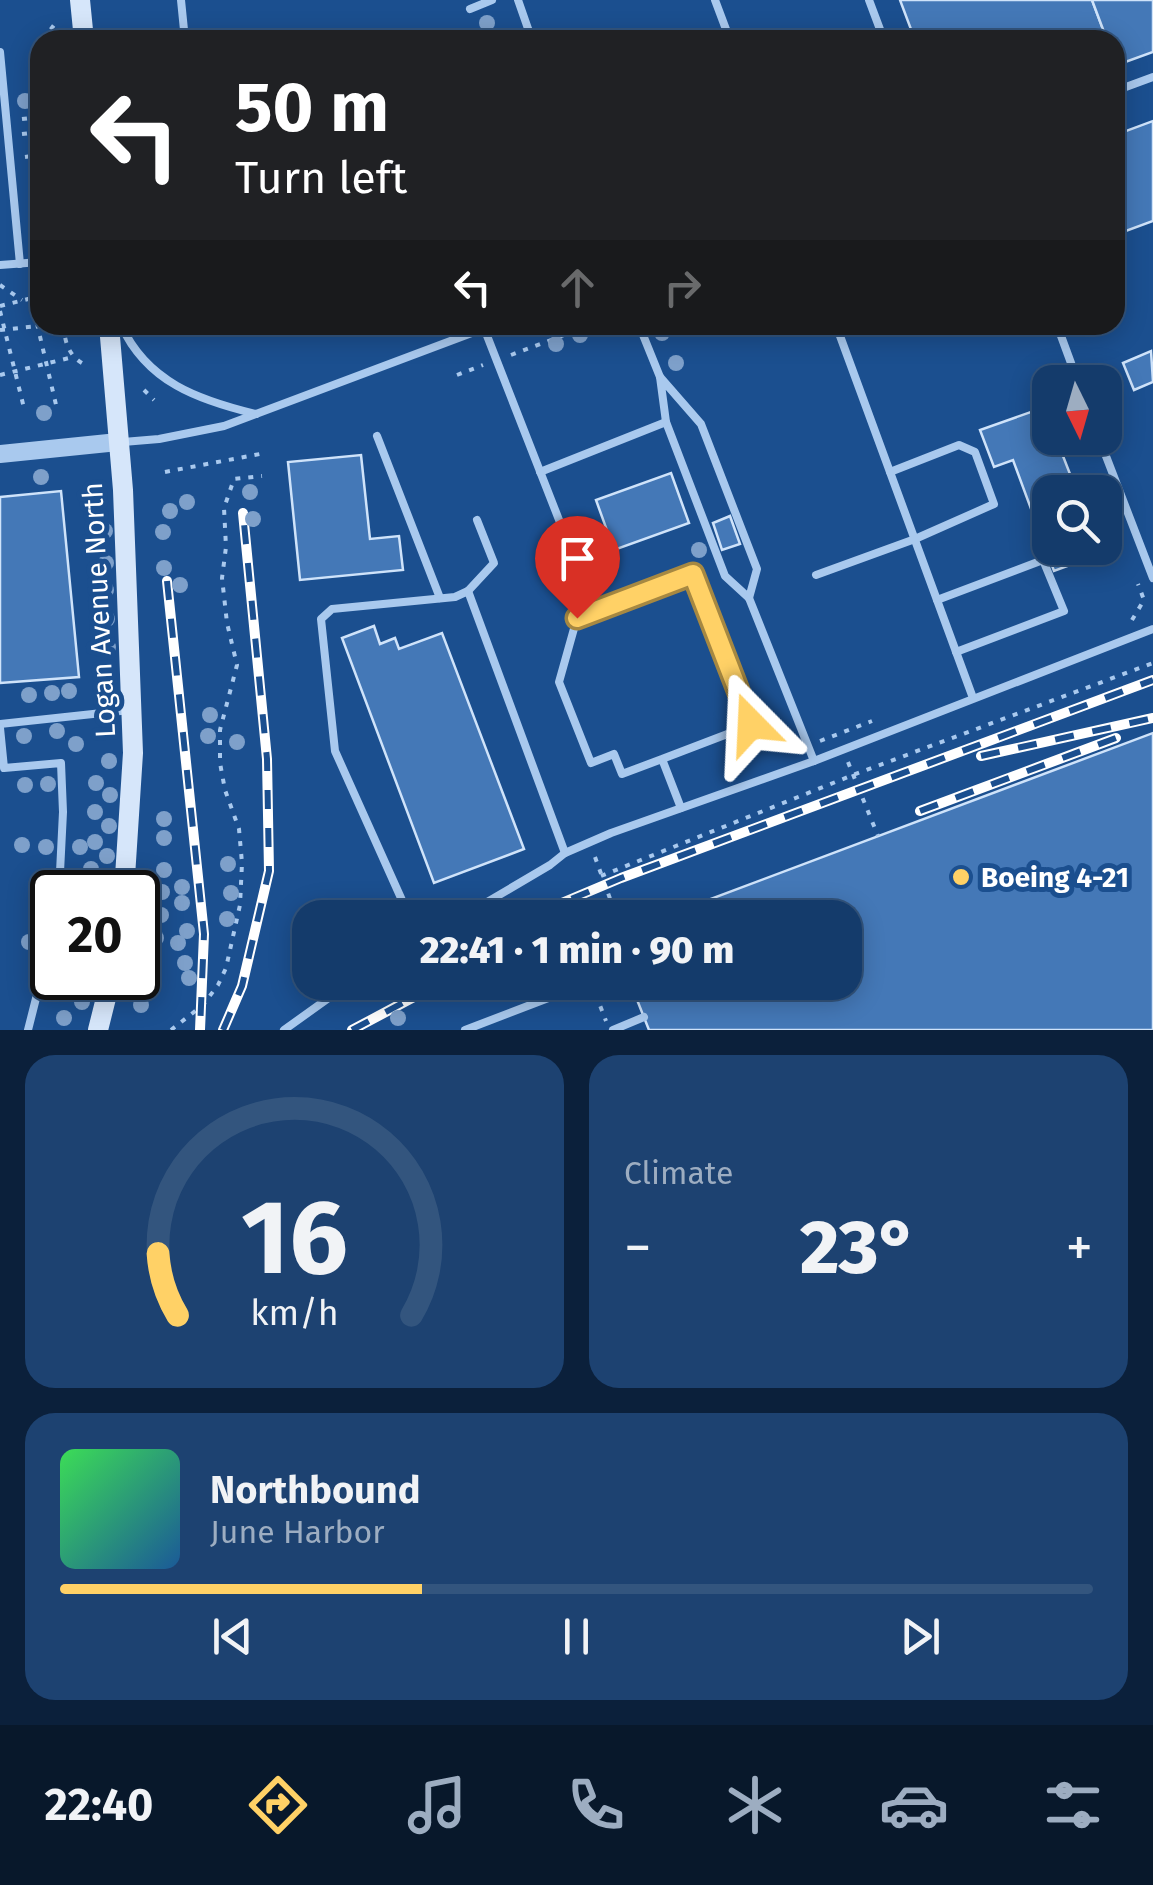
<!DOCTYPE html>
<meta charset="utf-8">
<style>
:root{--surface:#143b6b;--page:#1d4271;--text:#f1f3f6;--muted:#9dadc1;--line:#33557e;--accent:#ffd166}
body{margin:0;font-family:"Fira Sans",sans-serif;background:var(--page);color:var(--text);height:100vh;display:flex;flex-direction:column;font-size:38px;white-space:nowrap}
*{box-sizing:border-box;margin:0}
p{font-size:32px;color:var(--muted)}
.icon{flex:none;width:55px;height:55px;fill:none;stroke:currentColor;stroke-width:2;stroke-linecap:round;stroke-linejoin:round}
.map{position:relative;height:1030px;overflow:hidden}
.details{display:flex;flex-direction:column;gap:25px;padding:25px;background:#0b203b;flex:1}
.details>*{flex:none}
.guide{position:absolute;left:30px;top:30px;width:1095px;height:305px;border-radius:30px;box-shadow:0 5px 25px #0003,0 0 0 2px var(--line);background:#202124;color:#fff;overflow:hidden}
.needle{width:65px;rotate:175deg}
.tools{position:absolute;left:1032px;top:365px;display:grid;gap:20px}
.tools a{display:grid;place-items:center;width:90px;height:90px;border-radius:20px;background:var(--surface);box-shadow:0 5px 25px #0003,0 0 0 2px var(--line);font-size:50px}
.speed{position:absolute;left:30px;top:870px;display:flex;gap:20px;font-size:50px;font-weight:700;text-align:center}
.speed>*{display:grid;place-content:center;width:130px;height:130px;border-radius:50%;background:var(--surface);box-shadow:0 5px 25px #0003,0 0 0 2px var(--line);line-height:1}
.speed .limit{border:5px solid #111;border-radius:15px;background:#fff;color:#111}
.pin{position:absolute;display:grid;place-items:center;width:85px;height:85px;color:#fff;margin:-102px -42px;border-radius:50% 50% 50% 0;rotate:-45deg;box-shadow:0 0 10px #0007}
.pin .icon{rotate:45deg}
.me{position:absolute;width:110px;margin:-55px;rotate:339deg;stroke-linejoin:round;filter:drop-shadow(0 0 8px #0008)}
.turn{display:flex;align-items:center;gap:35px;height:210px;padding:0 40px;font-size:45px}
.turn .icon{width:130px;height:130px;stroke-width:2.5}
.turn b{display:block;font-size:70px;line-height:85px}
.lanes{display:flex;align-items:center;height:95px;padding:0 40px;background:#0003;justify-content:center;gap:50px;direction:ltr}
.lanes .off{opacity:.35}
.big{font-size:75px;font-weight:800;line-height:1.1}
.details .tile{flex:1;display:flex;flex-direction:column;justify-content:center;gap:15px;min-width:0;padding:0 35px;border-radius:30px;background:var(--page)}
.details .dial{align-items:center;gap:0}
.dial svg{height:260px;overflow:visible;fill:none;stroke:var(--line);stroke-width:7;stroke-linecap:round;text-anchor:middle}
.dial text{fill:var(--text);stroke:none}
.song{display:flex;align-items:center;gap:30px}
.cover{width:120px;height:120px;border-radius:15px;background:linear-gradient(135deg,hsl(130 70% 55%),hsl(210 70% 35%))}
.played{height:10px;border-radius:5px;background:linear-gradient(90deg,var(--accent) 35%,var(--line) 35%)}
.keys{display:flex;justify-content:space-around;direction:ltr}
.heat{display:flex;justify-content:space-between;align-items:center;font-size:55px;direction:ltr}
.details .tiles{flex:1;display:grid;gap:25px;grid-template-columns:1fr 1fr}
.tile:last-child{grid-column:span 2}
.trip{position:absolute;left:292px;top:900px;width:570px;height:100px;border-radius:30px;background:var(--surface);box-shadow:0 5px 25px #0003,0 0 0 2px var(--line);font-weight:800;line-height:100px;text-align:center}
.menu{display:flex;height:160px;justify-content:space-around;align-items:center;background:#08182b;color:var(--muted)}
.menu .icon{width:70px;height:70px}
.menu .current{color:var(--accent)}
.menu b{font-size:45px;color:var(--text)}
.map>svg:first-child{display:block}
</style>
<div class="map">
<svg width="1153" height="1030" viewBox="0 0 1153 1030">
<rect width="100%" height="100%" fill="#1b4f8f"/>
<g fill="#4478b7" stroke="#cfe3fa" stroke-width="2.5">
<polygon points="900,0 1092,0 1107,40 915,40"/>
<polygon points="1092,0 1153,0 1153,52 1117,65 1115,40 1107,40"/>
<polygon points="1153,121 1153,221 1115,235 1115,135"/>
<polygon points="1151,351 1153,382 1134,390 1123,363"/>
<polygon points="1045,407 1050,420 1050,438 1056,438 1077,492 1050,492 1050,548 1097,548 1100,554 1054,571 1013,460 994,467 980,430"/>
<polygon points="361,455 370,539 399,536 403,570 300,580 288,462"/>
<polygon points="671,473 689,523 614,550 596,500"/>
<polygon points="61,491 79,677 0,683 0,497"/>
<polygon points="730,516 740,544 722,550 713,523"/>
<polygon points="374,626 380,644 395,638 399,649 442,633 524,849 434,883 342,638"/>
<polygon points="1153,733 1153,1030 649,1030 630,982 845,982 845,918 660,918"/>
</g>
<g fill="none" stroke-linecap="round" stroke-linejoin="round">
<g stroke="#a9c9ee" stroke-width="4" stroke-dasharray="5 8" stroke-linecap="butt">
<polyline points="43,40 54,25"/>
<polyline points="22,119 39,117"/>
<polyline points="22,134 40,132"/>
<polyline points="25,157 40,155"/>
<polyline points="0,285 22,300"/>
<polyline points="31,298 57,409"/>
<polyline points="0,306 40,296"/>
<polyline points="0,311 25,412"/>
<path d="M64,325C64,343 70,359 88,366"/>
<polyline points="0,330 49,325"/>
<polyline points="511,355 591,325"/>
<polyline points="0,375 73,357"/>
<polyline points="457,375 483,365"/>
<polyline points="144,390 154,400"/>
<polyline points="165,472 260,454"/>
<polyline points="1132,620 1144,600 1138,584"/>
<polyline points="820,741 872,721"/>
<polyline points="848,762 878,836"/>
<polyline points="595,857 617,918"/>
<polyline points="601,876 853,775 1153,663"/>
<polyline points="591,982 606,1021"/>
<polyline points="171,1030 203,1005 218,985 226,968 240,905 242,863 239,829 225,790 220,763 220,730 237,665 227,623 222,578 226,547 224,508 234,479 262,476"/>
</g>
<g stroke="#a9c9ee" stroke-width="8">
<polyline points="181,0 185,40"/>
<polyline points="518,0 532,40"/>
<polyline points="715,0 730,40"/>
<polyline points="869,0 884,40"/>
<polyline points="470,9 492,0"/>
<polyline points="0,52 20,264"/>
<polyline points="1115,91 1153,77"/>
<polyline points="0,265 40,262"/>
<path d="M121,325C147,382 198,400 256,414"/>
<polyline points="639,325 660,377"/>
<polyline points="836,325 973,698"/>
<polyline points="1057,325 1078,382"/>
<polyline points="484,328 579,571"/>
<polygon points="660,377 701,424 757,569 749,598 725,576 666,422"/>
<polyline points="377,436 440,598"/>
<polyline points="1099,438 1153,578"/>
<polyline points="123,442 159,439 224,426 493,325"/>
<polyline points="540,472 666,422"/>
<polyline points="816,575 915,539 994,504 975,452 959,445 890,472"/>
<polyline points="468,591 494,563 477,520"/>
<polyline points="749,598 814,761"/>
<polyline points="937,600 1043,560 1064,611 956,652"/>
<polyline points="0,724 130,710"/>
<polyline points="0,728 4,768 61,763 63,812 59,892"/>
<polyline points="662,759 622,774 614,754 591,763 559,682 577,618 693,573 751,725 662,759 681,808"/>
<polyline points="410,918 335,751 321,619 332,609 455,597 468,591 565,853"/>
<polyline points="460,918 550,865 565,853 611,833 814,761 1153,629"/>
<polyline points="28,1030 52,935"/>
<polyline points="284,1030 351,982"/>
<polyline points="465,1030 572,989"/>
<polyline points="613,1030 644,1017"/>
</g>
<polyline stroke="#a9c9ee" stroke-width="18" points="0,454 118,442"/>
<g stroke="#d6e6fa" stroke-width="20">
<polyline points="80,0 84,40"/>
<polyline points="109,325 123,490 133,753 124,892"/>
<polyline points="98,1030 111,978"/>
</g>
<defs>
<g id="rail">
<polyline points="167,581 204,934 200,1030"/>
<polyline points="981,756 1153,718"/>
<polyline points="920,811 1116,738"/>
<polyline points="539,918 564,902 621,878 1153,680"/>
<polyline points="223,1030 242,986 269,871 267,759 243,513"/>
<polyline points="352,1030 442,982"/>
</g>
</defs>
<use href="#rail" stroke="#fff" stroke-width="10"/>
<use href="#rail" stroke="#1b4f8f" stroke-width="6" stroke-dasharray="19" stroke-linecap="butt"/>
</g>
<g fill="#7ea0ca">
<circle cx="487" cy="23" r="8"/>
<circle cx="25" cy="101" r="8"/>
<circle cx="662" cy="333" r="8"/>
<circle cx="580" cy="335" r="8"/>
<circle cx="556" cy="344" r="8"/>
<circle cx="676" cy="363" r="8"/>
<circle cx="44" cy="413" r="8"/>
<circle cx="41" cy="477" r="8"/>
<circle cx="250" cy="492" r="8"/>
<circle cx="187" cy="502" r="8"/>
<circle cx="170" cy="511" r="8"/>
<circle cx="253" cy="519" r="8"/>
<circle cx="105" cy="531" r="8"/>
<circle cx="163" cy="532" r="8"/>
<circle cx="699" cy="550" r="8"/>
<circle cx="106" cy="563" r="8"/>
<circle cx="164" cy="568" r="8"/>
<circle cx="180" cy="585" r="8"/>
<circle cx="106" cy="590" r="8"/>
<circle cx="107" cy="619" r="8"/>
<circle cx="108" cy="647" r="8"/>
<circle cx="69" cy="691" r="8"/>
<circle cx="52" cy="693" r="8"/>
<circle cx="29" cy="695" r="8"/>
<circle cx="210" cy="715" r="8"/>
<circle cx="57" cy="731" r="8"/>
<circle cx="24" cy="736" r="8"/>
<circle cx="208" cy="736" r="8"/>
<circle cx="237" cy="742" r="8"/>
<circle cx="76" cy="744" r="8"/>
<circle cx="109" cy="761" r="8"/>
<circle cx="96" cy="783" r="8"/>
<circle cx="48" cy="784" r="8"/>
<circle cx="25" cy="785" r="8"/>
<circle cx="110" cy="795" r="8"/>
<circle cx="95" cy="812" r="8"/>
<circle cx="164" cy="819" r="8"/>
<circle cx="109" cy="826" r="8"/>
<circle cx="164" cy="838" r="8"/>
<circle cx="95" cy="842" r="8"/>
<circle cx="22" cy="845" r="8"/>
<circle cx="46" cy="847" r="8"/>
<circle cx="80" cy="847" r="8"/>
<circle cx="107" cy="856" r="8"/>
<circle cx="228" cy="864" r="8"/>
<circle cx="91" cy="869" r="8"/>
<circle cx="164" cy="870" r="8"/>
<circle cx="104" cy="881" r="8"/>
<circle cx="182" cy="887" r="8"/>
<circle cx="162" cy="892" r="8"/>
<circle cx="231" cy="893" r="8"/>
<circle cx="182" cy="903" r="8"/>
<circle cx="161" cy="915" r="8"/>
<circle cx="227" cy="919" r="8"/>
<circle cx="187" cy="931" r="8"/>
<circle cx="156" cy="938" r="8"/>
<circle cx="29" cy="942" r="8"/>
<circle cx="178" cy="943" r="8"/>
<circle cx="185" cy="963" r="8"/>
<circle cx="147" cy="977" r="8"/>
<circle cx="189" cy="978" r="8"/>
<circle cx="451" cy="994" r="8"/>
<circle cx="82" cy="1002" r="8"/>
<circle cx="141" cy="1005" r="8"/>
<circle cx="64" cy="1018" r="8"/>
<circle cx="398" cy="1018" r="8"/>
</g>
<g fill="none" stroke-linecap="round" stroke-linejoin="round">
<defs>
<polyline id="route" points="577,618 693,574 751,724"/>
</defs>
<use href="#route" stroke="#a68842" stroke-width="25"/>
<use href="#route" stroke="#ffd166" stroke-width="18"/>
</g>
<circle fill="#ffd166" stroke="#1b4f8f" stroke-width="4" cx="961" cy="877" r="10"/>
<g text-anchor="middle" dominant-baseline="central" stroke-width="10" stroke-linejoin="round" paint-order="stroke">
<g font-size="28" fill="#fff" stroke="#1b4f8f">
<text transform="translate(99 610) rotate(-93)">Logan Avenue North</text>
</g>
<g font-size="28" font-weight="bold" fill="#fff" stroke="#1b4f8f" text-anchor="start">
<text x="981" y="877">Boeing 4-21</text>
</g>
</g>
</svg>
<div class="tools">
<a><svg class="needle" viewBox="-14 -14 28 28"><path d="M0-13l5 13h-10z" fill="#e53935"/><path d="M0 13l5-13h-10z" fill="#9dadc1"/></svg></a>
<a><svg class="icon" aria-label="search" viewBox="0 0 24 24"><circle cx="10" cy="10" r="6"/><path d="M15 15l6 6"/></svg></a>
</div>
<div class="speed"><div class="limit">20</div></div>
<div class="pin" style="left:577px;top:618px;background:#d93025"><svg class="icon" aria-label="arrive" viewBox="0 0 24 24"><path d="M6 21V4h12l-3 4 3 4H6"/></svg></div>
<svg class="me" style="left:751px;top:724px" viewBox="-20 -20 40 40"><path d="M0-17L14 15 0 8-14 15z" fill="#ffd166" stroke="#fff" stroke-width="4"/></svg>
<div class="trip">22:41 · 1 min · 90 m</div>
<div class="guide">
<div class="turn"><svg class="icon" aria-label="left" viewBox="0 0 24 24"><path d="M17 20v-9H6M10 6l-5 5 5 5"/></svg><div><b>50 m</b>Turn left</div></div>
<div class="lanes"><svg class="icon" aria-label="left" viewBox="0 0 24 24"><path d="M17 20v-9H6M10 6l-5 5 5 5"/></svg><svg class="icon off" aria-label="ahead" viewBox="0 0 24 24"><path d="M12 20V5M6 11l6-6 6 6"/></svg><svg class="icon off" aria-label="right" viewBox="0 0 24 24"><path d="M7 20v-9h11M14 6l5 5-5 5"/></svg></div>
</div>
</div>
<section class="details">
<div class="tiles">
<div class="tile dial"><svg viewBox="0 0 100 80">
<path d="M14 69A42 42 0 1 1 86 69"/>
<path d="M14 69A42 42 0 0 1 8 50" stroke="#ffd166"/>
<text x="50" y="56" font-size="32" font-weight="700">16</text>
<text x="50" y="72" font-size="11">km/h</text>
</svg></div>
<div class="tile"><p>Climate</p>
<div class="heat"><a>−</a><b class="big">23°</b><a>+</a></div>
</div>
<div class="tile">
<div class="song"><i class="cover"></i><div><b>Northbound</b><p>June Harbor</p></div></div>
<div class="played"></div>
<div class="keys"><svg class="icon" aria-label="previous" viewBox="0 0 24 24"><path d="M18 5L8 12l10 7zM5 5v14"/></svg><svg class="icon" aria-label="pause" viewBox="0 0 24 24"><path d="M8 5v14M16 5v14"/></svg><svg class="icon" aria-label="next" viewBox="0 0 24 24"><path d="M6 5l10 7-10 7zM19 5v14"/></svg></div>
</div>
</div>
</section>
<nav class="menu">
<b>22:40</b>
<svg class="icon current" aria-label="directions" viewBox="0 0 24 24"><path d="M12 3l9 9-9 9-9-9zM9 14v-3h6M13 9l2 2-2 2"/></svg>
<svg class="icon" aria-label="music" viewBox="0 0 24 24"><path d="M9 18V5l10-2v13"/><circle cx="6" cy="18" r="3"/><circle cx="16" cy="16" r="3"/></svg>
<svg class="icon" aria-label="phone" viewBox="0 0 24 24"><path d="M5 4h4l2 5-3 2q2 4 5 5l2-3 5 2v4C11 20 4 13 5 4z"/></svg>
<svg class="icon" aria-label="climate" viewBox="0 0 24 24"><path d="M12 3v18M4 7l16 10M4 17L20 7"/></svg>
<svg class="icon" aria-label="car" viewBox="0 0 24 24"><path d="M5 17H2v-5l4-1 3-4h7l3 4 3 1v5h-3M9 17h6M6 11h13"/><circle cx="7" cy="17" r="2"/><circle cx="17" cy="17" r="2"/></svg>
<svg class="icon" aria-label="filters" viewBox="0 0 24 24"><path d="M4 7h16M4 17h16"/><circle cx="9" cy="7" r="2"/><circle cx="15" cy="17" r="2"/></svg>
</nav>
